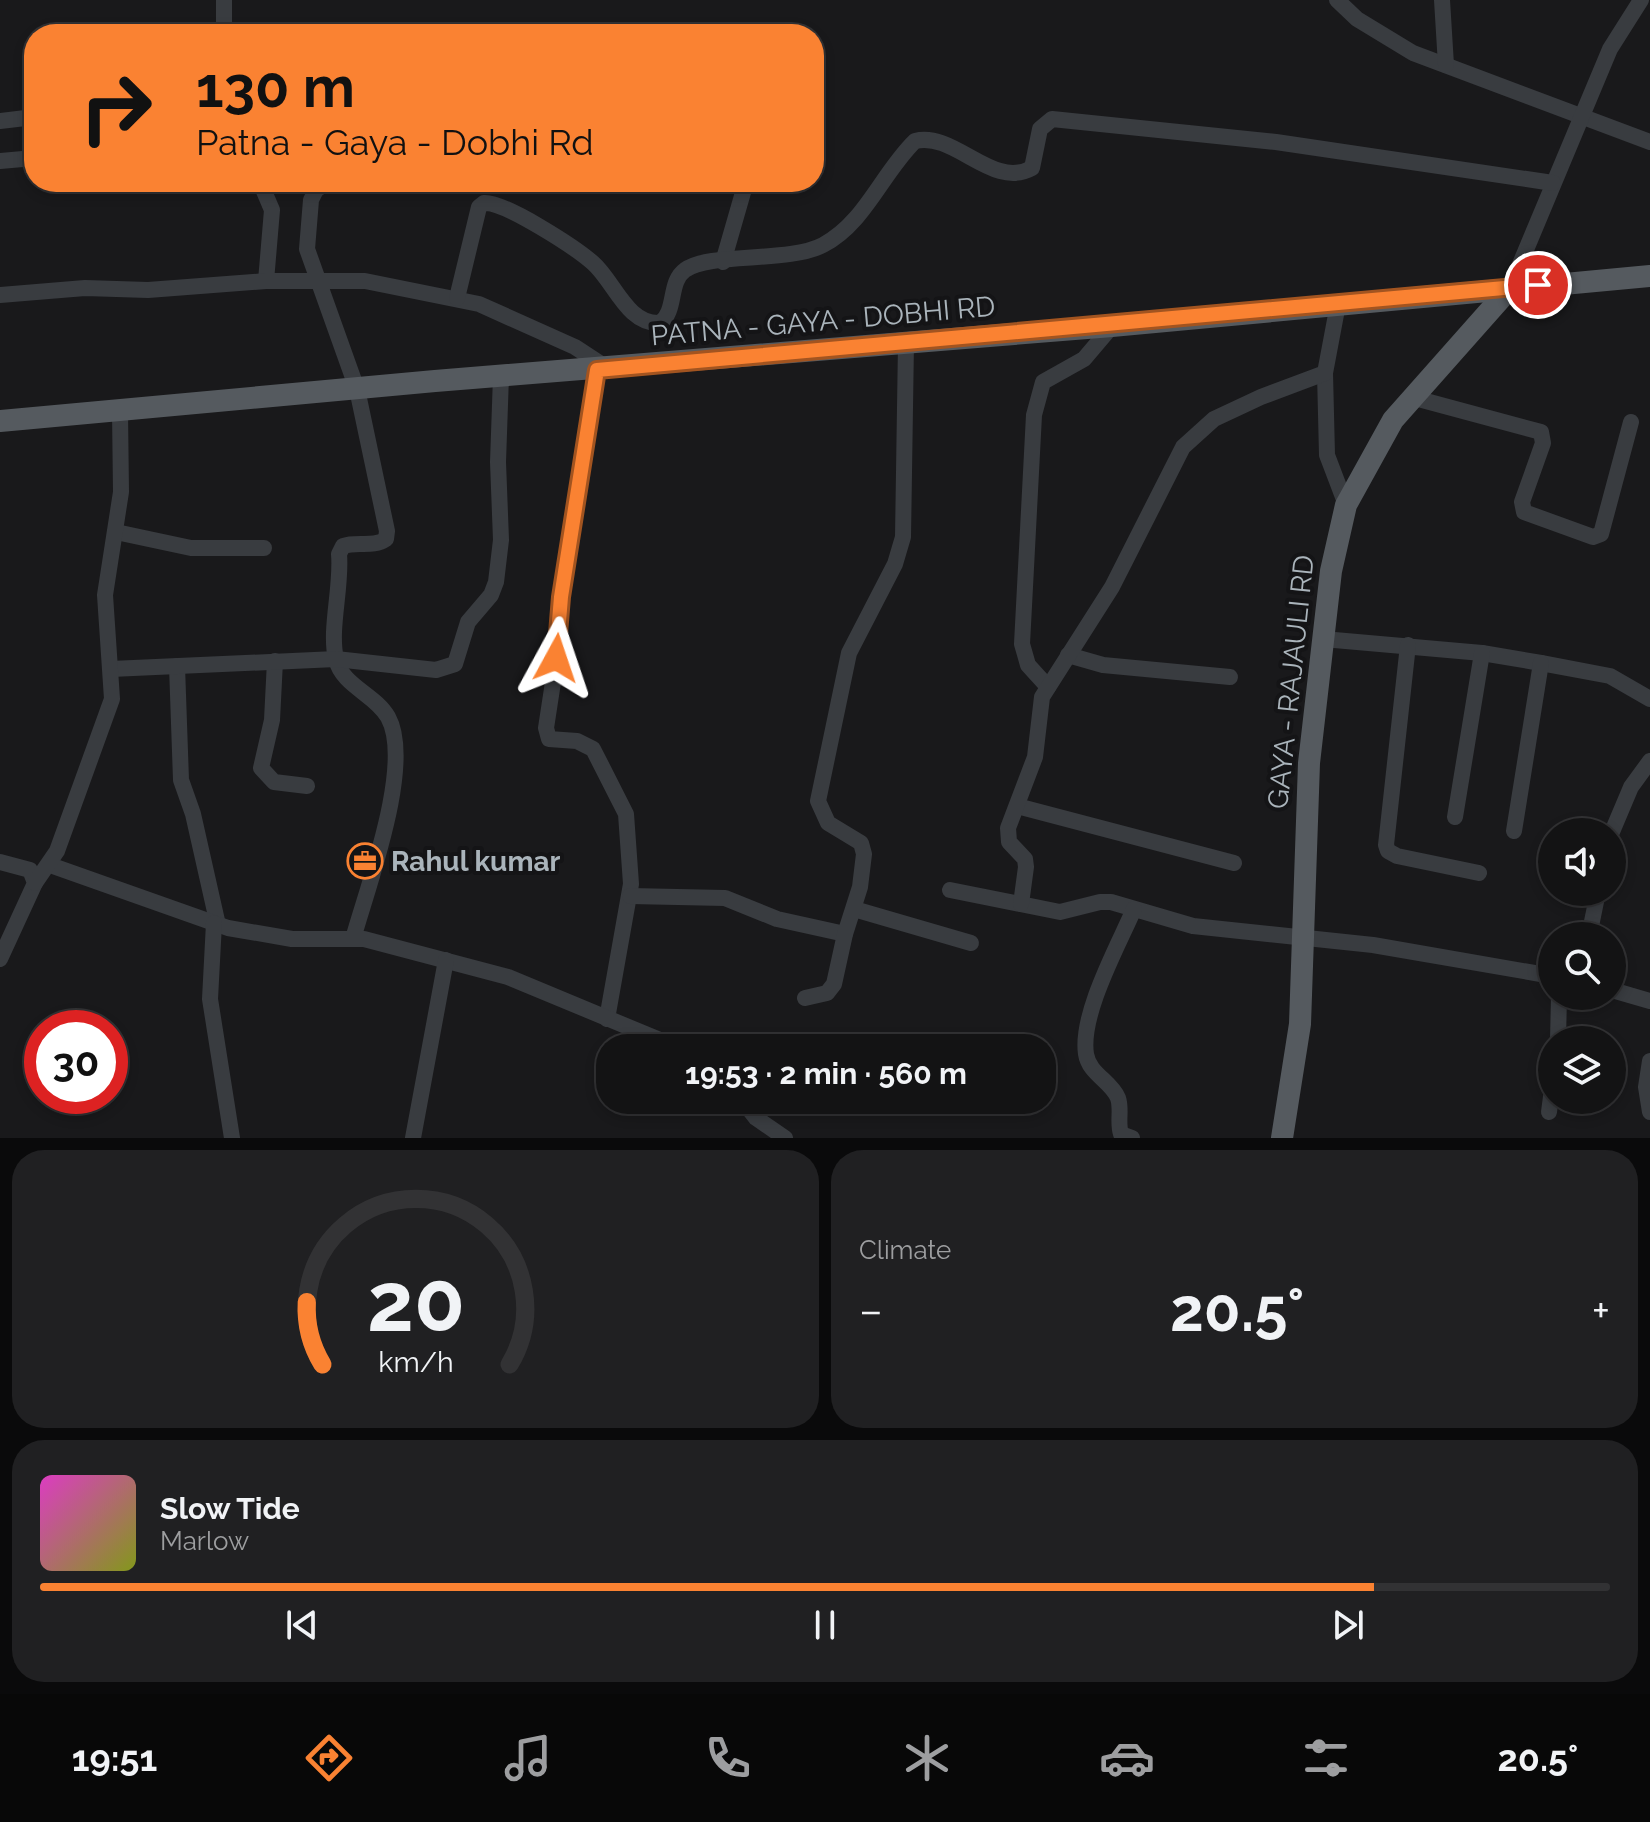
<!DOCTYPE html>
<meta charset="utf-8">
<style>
:root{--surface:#131314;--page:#202022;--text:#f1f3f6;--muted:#9d9ea0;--line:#323234;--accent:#fa8232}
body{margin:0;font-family:Raleway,sans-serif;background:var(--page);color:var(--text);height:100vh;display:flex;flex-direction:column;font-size:30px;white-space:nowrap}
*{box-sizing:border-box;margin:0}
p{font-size:26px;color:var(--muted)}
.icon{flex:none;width:44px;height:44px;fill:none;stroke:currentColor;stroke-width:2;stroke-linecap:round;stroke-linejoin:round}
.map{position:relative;height:1138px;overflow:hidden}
.drawer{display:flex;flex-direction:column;gap:12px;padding:12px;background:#0a0a0b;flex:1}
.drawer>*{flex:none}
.banner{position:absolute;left:24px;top:24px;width:800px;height:168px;border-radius:32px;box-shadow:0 4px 12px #0003,0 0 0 2px var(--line);background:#fa8232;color:#111;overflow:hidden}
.buttons{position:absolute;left:1538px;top:818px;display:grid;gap:16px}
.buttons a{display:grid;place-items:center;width:88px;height:88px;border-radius:50%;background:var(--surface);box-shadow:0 4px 12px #0003,0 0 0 2px var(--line);font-size:40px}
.speed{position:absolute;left:24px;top:1010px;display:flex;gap:16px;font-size:40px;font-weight:700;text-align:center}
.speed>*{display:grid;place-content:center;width:104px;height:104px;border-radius:50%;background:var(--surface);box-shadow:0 4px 12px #0003,0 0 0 2px var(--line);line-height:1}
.speed .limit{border:12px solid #d22;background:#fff;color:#111}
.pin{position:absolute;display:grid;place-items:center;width:68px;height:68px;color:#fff;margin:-34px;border:4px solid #fff;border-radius:50%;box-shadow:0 2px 8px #0007}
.me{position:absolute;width:88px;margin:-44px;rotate:5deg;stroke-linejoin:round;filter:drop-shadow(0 0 6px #0008)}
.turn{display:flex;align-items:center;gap:28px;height:168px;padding:0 40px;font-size:36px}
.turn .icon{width:104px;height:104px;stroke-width:2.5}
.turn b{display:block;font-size:56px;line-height:68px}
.big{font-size:60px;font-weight:700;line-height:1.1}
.drawer .card{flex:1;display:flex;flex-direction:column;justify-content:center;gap:12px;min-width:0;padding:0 28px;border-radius:32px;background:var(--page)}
.drawer .dial{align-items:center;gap:0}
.dial svg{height:208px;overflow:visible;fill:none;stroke:var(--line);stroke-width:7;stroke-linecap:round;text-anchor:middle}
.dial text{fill:var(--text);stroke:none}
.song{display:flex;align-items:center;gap:24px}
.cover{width:96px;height:96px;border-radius:12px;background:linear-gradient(135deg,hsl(310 70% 55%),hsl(70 70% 35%))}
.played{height:8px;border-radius:4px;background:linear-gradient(90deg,var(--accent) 85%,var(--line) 85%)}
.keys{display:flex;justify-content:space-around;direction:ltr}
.heat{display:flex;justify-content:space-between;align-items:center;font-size:44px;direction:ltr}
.drawer .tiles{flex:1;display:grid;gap:12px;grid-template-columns:1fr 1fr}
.card:last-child{grid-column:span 2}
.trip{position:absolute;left:596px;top:1034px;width:460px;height:80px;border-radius:32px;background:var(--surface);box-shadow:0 4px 12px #0003,0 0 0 2px var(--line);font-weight:700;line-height:80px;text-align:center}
.dock{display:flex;height:128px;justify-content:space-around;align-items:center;background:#080808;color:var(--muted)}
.dock .icon{width:56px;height:56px}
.dock .active{color:var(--accent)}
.dock b{font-size:36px;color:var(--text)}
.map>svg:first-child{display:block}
</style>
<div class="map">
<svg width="1650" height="1138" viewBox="0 0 1650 1138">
<rect width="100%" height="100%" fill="#19191b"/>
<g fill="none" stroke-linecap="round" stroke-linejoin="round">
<g stroke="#393c40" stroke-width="16">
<polyline points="1337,0 1357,19 1413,53 1650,142"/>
<polyline points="1442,0 1446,65"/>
<polyline points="224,34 224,0"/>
<polyline points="0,121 34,117"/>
<polyline points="0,161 34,158"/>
<polyline points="260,182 272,210 266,281"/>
<path d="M327,182L316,190L311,200L307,249L357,389L387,531L386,539C373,548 357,541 343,546L339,554C342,587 329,629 336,659C342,686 375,694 388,717C414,764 367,888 353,939"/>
<polyline points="723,262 746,182"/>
<polyline points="1510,288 1610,49 1641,0"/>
<polyline points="0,295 85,288 148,290 266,281 365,281 479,304 575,347 607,368"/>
<path d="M457,298L479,207L484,203C504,201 576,248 593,263C614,281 627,325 660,323C677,311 668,282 685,270C709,252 789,263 823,245C865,223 882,173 915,141C955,131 992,190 1032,168L1040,129L1052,119L1276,142L1553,183"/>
<polyline points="597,370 561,597 559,643 546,728 549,739 577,741 593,749 626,814 631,884 607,1019"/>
<polyline points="1325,373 1327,455 1346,505"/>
<polyline points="1411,397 1541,432 1543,443 1522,502 1524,512 1593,537 1601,534 1631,422"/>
<polyline points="116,532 191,548 264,548"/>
<polyline points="1323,639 1482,653 1541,663 1610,676 1650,699"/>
<polyline points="1408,645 1386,845 1388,851 1397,856 1479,873"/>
<polyline points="1068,655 1103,665 1230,677"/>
<polyline points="275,661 272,720 261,768 274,782 307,786"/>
<polyline points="177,666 181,780 193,814 218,925"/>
<polyline points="111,669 336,659 436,670 455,664 468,622 491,595 496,582 501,540 498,462 501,376"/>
<polyline points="1048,687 1028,665 1022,644 1034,415 1043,382 1084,359 1112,326"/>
<polyline points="1017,806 1234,863"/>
<polyline points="1455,817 1482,653"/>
<polyline points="1514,831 1541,663"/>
<polyline points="1612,832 1631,787 1650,761"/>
<polyline points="0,862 30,870 35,883 0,959"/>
<polyline points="50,865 228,928 292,939 364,939 508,977 679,1048"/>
<polyline points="35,883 57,851 112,699 105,595 121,492 120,412"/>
<polyline points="950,890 1060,912 1100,902 1111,902 1193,926 1373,945 1552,976"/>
<polyline points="630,896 725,898 777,919 845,934"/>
<polyline points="1021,904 1026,867 1025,859 1009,842 1008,828 1035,757 1042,697 1112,587 1183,447 1214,419 1261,397 1325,373 1338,304"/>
<polyline points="854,909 971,943"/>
<polyline points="214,923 210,999 232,1138"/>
<polyline points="1589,936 1598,892"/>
<polyline points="1612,990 1650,1001"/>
<polyline points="805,998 827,993 834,984 845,934 860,887 864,854 861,843 828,823 818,801 849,653 895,564 903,537 906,343"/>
<polyline points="1558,1040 1559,996"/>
<polyline points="1650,1061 1646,1087 1650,1112"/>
<polyline points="742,1100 756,1118 785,1138"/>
<polyline points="1549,1112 1552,1089"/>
<polyline points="413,1138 446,960"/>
<path d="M1132,1138L1121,1134C1117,1122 1122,1110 1118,1098C1111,1081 1089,1074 1086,1054C1080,1014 1118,946 1134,909"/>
</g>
<g stroke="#555a5f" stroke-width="22">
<polyline points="0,421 435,381 1112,326 1650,276"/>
<polyline points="1282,1138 1300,1024 1309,763 1331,571 1346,505 1393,420 1510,288"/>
</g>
</g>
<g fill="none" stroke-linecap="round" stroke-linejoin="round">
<defs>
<polyline id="route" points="556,658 561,597 597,370 1538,285"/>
</defs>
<use href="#route" stroke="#a25420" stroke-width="20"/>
<use href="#route" stroke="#fa8232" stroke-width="14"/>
</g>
<defs>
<symbol id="office-ring" viewBox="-11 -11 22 22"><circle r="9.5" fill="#141416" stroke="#fa8232" stroke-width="1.5"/><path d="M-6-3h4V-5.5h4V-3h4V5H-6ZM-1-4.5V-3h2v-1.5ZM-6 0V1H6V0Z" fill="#fa8232"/></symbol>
</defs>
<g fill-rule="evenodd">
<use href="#office-ring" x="345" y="841" width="40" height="40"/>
</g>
<g text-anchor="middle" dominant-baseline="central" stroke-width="8" stroke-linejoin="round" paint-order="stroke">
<g font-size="28" fill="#aab4bb" stroke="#141416">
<text transform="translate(823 321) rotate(-5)">PATNA - GAYA - DOBHI RD</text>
<text transform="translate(1291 682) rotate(-84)">GAYA - RAJAULI RD</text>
</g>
<g font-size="28" font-weight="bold" fill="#aab4bb" stroke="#141416" text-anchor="start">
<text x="391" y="861">Rahul kumar</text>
</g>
</g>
</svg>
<div class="buttons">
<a><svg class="icon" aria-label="sound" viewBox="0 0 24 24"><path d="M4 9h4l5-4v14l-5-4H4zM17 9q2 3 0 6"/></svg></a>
<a><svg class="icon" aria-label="search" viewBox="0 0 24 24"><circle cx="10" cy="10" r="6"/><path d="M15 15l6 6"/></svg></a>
<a><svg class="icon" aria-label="layers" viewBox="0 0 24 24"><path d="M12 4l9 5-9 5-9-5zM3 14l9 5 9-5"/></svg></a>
</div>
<div class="speed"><div class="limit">30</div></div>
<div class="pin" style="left:1538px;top:285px;background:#d93025"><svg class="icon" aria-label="arrive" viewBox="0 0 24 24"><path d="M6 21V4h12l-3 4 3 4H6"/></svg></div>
<svg class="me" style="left:556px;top:658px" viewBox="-20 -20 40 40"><path d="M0-17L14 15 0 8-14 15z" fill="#fa8232" stroke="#fff" stroke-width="4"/></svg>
<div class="trip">19:53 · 2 min · 560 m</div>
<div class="banner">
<div class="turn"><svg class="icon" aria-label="right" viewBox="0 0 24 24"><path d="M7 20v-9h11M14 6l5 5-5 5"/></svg><div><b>130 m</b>Patna - Gaya - Dobhi Rd</div></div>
</div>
</div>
<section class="drawer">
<div class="tiles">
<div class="card dial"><svg viewBox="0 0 100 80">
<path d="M14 69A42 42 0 1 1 86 69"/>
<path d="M14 69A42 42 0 0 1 8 45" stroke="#fa8232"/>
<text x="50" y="56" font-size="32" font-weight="700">20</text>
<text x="50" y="72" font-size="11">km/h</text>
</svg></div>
<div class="card"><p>Climate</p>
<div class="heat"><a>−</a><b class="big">20.5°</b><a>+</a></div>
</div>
<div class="card">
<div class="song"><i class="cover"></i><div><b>Slow Tide</b><p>Marlow</p></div></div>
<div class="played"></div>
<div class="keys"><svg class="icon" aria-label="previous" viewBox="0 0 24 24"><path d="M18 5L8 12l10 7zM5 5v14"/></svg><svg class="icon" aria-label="pause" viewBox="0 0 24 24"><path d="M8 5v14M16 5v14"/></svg><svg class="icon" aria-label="next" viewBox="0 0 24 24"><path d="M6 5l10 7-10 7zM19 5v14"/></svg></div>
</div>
</div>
</section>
<nav class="dock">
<b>19:51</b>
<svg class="icon active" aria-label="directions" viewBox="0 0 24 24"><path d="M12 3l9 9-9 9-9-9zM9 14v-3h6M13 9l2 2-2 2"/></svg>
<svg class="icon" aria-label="music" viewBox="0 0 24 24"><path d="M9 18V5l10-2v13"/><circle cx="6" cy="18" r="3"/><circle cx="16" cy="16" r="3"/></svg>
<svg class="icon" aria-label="phone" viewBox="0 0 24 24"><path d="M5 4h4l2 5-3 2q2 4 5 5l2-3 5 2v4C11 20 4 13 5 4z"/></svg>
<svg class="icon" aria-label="climate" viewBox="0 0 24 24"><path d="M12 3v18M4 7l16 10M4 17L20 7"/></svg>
<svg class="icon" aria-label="car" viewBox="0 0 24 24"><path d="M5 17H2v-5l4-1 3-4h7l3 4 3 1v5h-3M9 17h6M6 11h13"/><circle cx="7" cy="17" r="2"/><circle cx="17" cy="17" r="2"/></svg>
<svg class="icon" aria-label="filters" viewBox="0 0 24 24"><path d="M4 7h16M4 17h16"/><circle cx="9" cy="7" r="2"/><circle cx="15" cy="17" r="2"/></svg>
<b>20.5°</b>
</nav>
